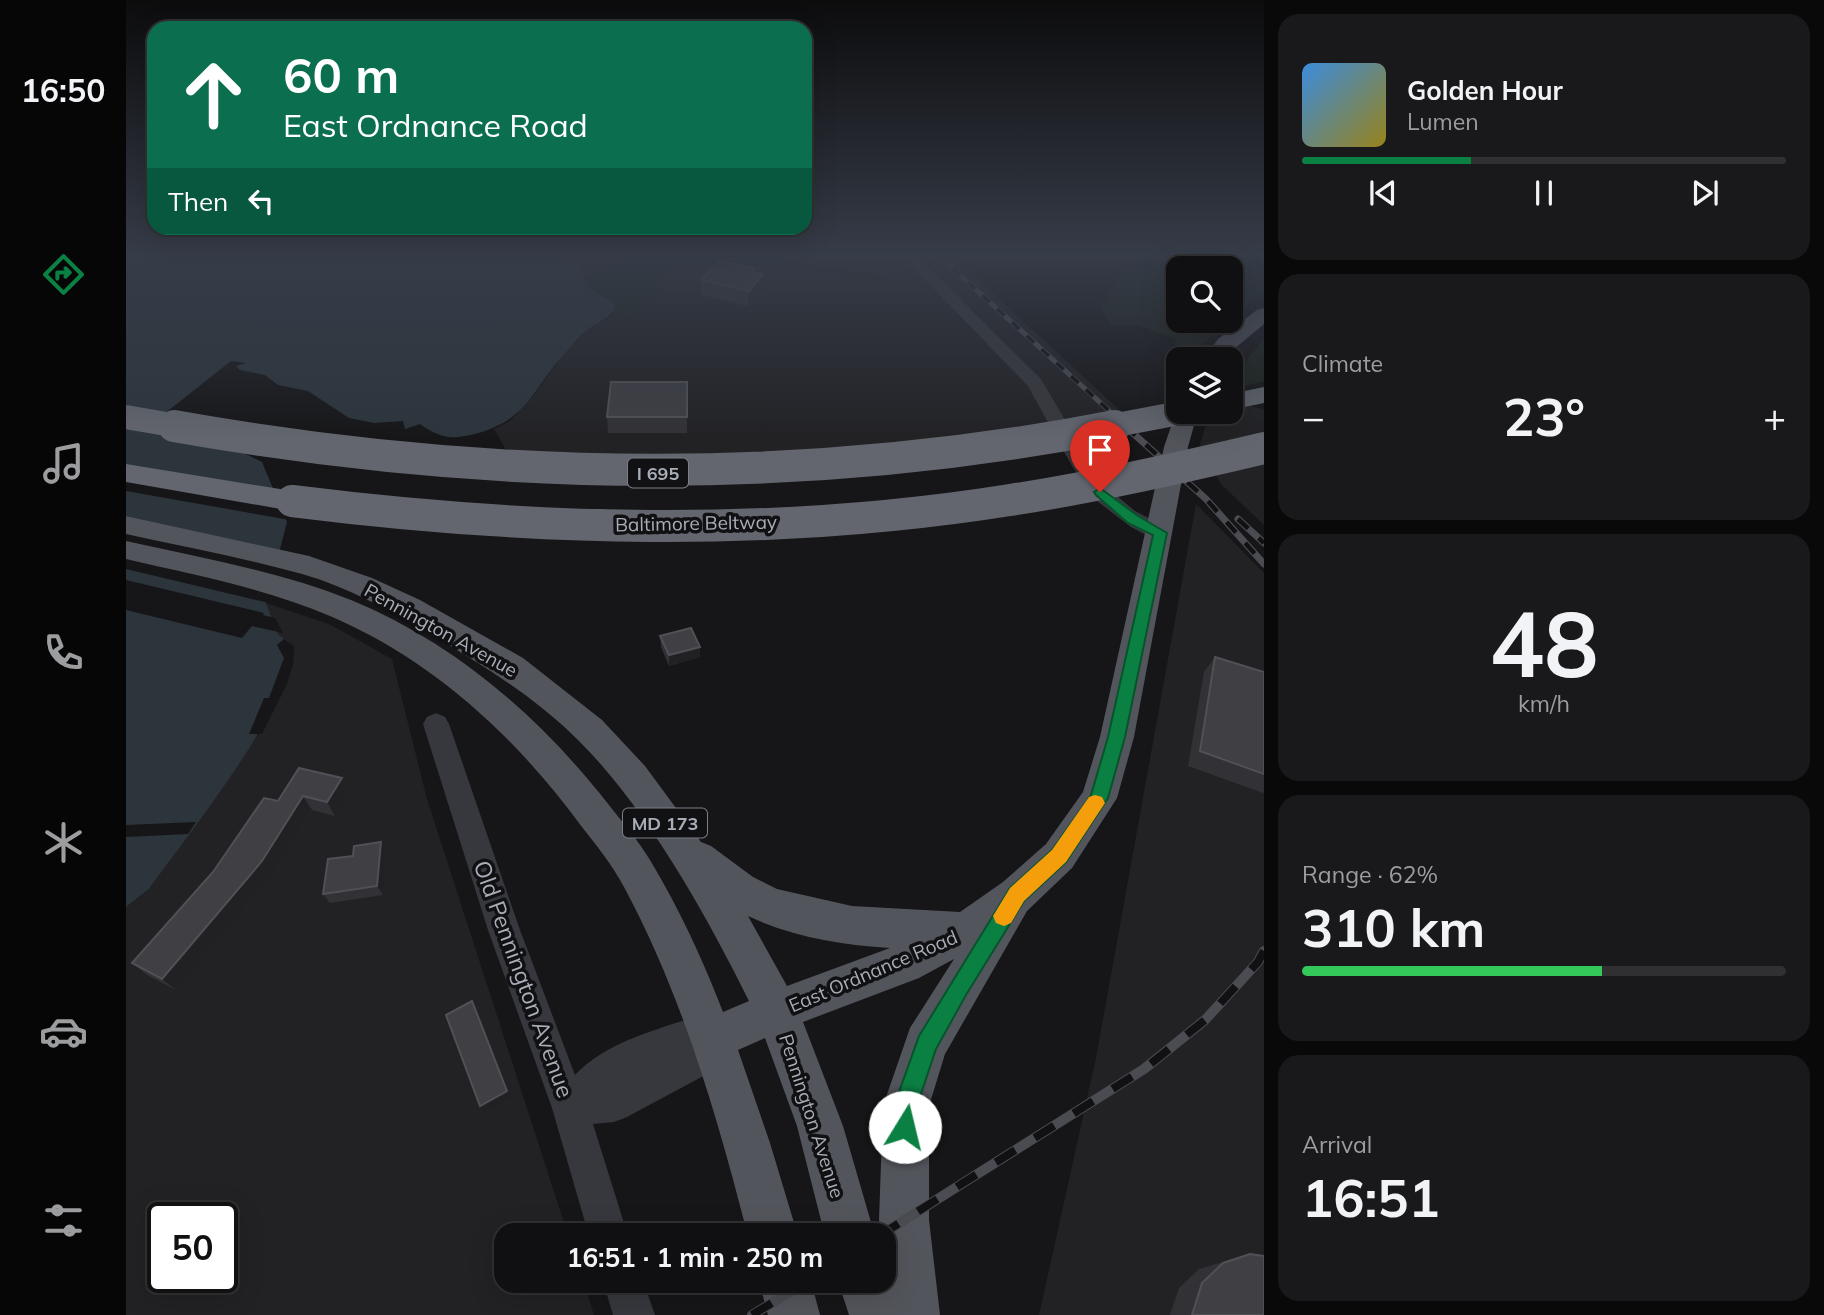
<!DOCTYPE html>
<meta charset="utf-8">
<style>
:root{--surface:#101012;--page:#19191b;--text:#f1f3f6;--muted:#9c9d9f;--line:#303032;--accent:#0b8043}
body{margin:0;font-family:Mulish,sans-serif;background:var(--page);color:var(--text);height:100vh;display:flex;flex-direction:column;font-size:26px;white-space:nowrap}
*{box-sizing:border-box;margin:0}
p{font-size:23px;color:var(--muted)}
.icon{flex:none;width:38px;height:38px;fill:none;stroke:currentColor;stroke-width:2;stroke-linecap:round;stroke-linejoin:round}
.map{position:relative;flex:1;overflow:hidden}
.side{display:flex;flex-direction:column;gap:14px;padding:14px;background:#09090a;width:560px}
.side>*{flex:none}
.top-card{position:absolute;left:21px;top:21px;width:665px;height:214px;border-radius:21px;box-shadow:0 7px 28px #0002,0 0 0 2px var(--line);background:#0b6e4f;color:#fff;overflow:hidden}
.controls{position:absolute;left:1040px;top:256px;display:grid;gap:14px}
.controls a{display:grid;place-items:center;width:77px;height:77px;border-radius:14px;background:var(--surface);box-shadow:0 7px 28px #0002,0 0 0 2px var(--line);font-size:35px}
.speed{position:absolute;left:21px;top:1202px;display:flex;gap:14px;font-size:35px;font-weight:700;text-align:center}
.speed>*{display:grid;place-content:center;width:91px;height:91px;border-radius:50%;background:var(--surface);box-shadow:0 7px 28px #0002,0 0 0 2px var(--line);line-height:1}
.speed .limit{border:4px solid #111;border-radius:10px;background:#fff;color:#111}
.pin{position:absolute;display:grid;place-items:center;width:60px;height:60px;color:#fff;margin:-72px -30px;border-radius:50% 50% 50% 0;rotate:-45deg;box-shadow:0 0 7px #0007}
.pin .icon{rotate:45deg}
.me{position:absolute;width:77px;margin:-38px;rotate:9deg;stroke-linejoin:round;filter:drop-shadow(0 0 5px #0008)}
.turn{display:flex;align-items:center;gap:24px;height:147px;padding:0 21px;font-size:32px}
.turn .icon{width:91px;height:91px;stroke-width:2.5}
.turn b{display:block;font-size:49px;line-height:60px}
.then{display:flex;align-items:center;height:66px;padding:0 21px;background:#0003;gap:14px;font-size:26px}
.big{font-size:52px;font-weight:700;line-height:1.1}
.side .card{flex:1;display:flex;flex-direction:column;justify-content:center;gap:10px;min-width:0;padding:0 24px;border-radius:21px;background:var(--page)}
.side .dial{align-items:center;gap:0}
.dial b{font-size:91px;line-height:1}
.song{display:flex;align-items:center;gap:21px}
.cover{width:84px;height:84px;border-radius:10px;background:linear-gradient(135deg,hsl(210 70% 55%),hsl(50 70% 35%))}
.played{height:7px;border-radius:4px;background:linear-gradient(90deg,var(--accent) 35%,var(--line) 35%)}
.keys{display:flex;justify-content:space-around;direction:ltr}
.heat{display:flex;justify-content:space-between;align-items:center;font-size:38px;direction:ltr}
.charge{height:10px;border-radius:5px;background:linear-gradient(90deg,#34c759 62%,var(--line) 0)}
.trip{position:absolute;left:368px;top:1223px;width:402px;height:70px;border-radius:21px;background:var(--surface);box-shadow:0 7px 28px #0002,0 0 0 2px var(--line);font-weight:700;line-height:70px;text-align:center}
main{display:flex;flex:1;min-height:0}
.dock{display:flex;flex-direction:column;width:126px;justify-content:space-around;align-items:center;background:#060607;color:var(--muted)}
.dock .icon{width:49px;height:49px}
.dock .on{color:var(--accent)}
.dock b{font-size:32px;color:var(--text)}
.map>svg:first-child{display:block}
</style>
<main>
<nav class="dock">
<b>16:50</b>
<svg class="icon on" aria-label="directions" viewBox="0 0 24 24"><path d="M12 3l9 9-9 9-9-9zM9 14v-3h6M13 9l2 2-2 2"/></svg>
<svg class="icon" aria-label="music" viewBox="0 0 24 24"><path d="M9 18V5l10-2v13"/><circle cx="6" cy="18" r="3"/><circle cx="16" cy="16" r="3"/></svg>
<svg class="icon" aria-label="phone" viewBox="0 0 24 24"><path d="M5 4h4l2 5-3 2q2 4 5 5l2-3 5 2v4C11 20 4 13 5 4z"/></svg>
<svg class="icon" aria-label="climate" viewBox="0 0 24 24"><path d="M12 3v18M4 7l16 10M4 17L20 7"/></svg>
<svg class="icon" aria-label="car" viewBox="0 0 24 24"><path d="M5 17H2v-5l4-1 3-4h7l3 4 3 1v5h-3M9 17h6M6 11h13"/><circle cx="7" cy="17" r="2"/><circle cx="17" cy="17" r="2"/></svg>
<svg class="icon" aria-label="filters" viewBox="0 0 24 24"><path d="M4 7h16M4 17h16"/><circle cx="9" cy="7" r="2"/><circle cx="15" cy="17" r="2"/></svg>
</nav>
<div class="map">
<svg width="1138" height="1315" viewBox="0 0 1138 1315">
<rect width="100%" height="100%" fill="#161618"/>
<g fill="#222225" fill-rule="evenodd">
<polygon points="431,255 826,255 1002,418 940,437 391,469 368,429 384,421 408,395 436,356 459,331 484,317 458,283 454,265"/>
<polygon points="1104,399 1138,410 1138,525 1096,485 1073,448 1084,411 1104,411"/>
<polygon points="1070,504 1138,573 1138,1315 913,1315 970,1058"/>
<path d="M140,603L203,624L266,659L301,799L442,1235L380,1236V1281H457L468,1315H0V907L23,889L132,735L167,664L168,646L152,634ZM37,1218H96V1278H37Z"/>
</g>
<g fill="#1c231d">
<path d="M429,255L454,265L456,274L474,273L490,265L494,257L507,256L648,255V259L757,276V280C684,272 609,256 537,271L532,282L534,290L506,320L484,317L489,308L384,269Z"/>
<polygon points="1021,255 1138,255 1138,295 1104,315 1104,268 1052,268 1052,320 1095,320 1088,333 1063,359 1052,359 1051,371 1045,371 1050,339 1011,325 985,326 974,308 999,268"/>
<polygon points="1138,339 1138,381 1108,389 1122,358"/>
</g>
<path fill="#2c353c" d="M0,255H429L454,265C459,287 465,293 486,300L489,308C482,320 471,322 460,331C453,336 447,344 442,350C406,387 405,419 349,434C325,440 314,438 294,424L279,429L277,421L248,423L223,418L182,391L152,385L139,375L114,370L110,366L120,363L105,361L38,414L136,462L161,522L140,603L152,634L168,646C164,709 62,834 23,889L0,907Z"/>
<g fill="#161618">
<polygon points="0,466 153,494 164,520 0,491"/>
<polygon points="0,516 157,551 143,603 0,569"/>
<polygon points="0,580 138,613 137,615 149,618 157,633 126,626 116,638 0,610"/>
<polygon points="158,639 168,646 167,664 161,684 136,734 123,734 138,698 143,698 158,658 151,645"/>
<polygon points="70,822 62,834 0,837 0,825"/>
</g>
<g fill="none" stroke-linecap="round" stroke-linejoin="round">
<g fill="#37383d" fill-rule="evenodd">
<polygon points="775,255 790,255 915,379 966,466 985,491 1009,511 1042,528 1045,533 1042,538 1026,538 1005,527 971,501 946,466 902,386"/>
<path d="M310,713L319,717L323,724L394,930L449,1075C478,1044 523,1032 562,1019L578,1026L587,1022L599,1027L604,1039L599,1051L590,1055L583,1073L501,1117L488,1122L467,1124L502,1236H463L426,1108L362,930L297,724L301,717Z"/>
<polygon points="477,1281 517,1281 529,1315 487,1315"/>
</g>
<g fill="#53555c" fill-rule="evenodd">
<polygon points="1138,308 1138,324 1108,349 1100,359 1078,359 1092,339 1131,310"/>
<path d="M1052,406V411H1072L1062,447L1008,737L991,798L946,868L901,911L819,1054L803,1106V1220L814,1315H723L712,1281H758V1236H755L753,1220L757,1106L784,1028L828,959L793,978L677,1022L717,1126L749,1236H699L671,1126L639,1038L612,1050L644,1143L672,1236H622C591,1116 557,997 498,887C487,866 471,846 456,827C390,737 307,660 204,616C139,588 68,575 0,559V541C75,558 153,571 225,600C329,643 414,717 483,805C497,823 512,840 524,860C553,908 577,960 597,1012L623,1001C581,916 520,807 452,740C409,697 358,666 306,635C265,611 222,587 176,574C119,558 58,547 0,534V516L183,556L246,578L294,600L397,658L476,720L519,766L575,842L585,846L627,877L651,889L726,906L834,912L877,882L920,844L957,792L974,737L1038,447ZM622,916C666,937 716,945 764,948L661,986Z"/>
<polygon points="633,1281 685,1281 694,1315 642,1315"/>
</g>
<g fill="#63666e" fill-rule="evenodd">
<polygon points="1138,387 1138,403 1104,410 1104,394"/>
<polygon points="0,464 166,491 177,494 181,501 177,508 166,511 0,482"/>
</g>
<defs>
<polyline id="rail-far2" points="812,255 1001,427"/>
<g id="rail-far1">
<polyline points="999,426 1080,499 1138,564"/>
<polyline points="1112,519 1138,543"/>
</g>
<g id="rail">
<polyline points="753,1236 1018,1069 1079,1020 1132,962 1138,951"/>
<polyline points="626,1315 682,1281"/>
</g>
</defs>
<use href="#rail-far2" stroke="#4a4c52" stroke-width="5"/>
<use href="#rail-far1" stroke="#4a4c52" stroke-width="7"/>
<use href="#rail" stroke="#4a4c52" stroke-width="10"/>
<use href="#rail-far2" stroke="#111113" stroke-width="3.5" stroke-dasharray="10" stroke-linecap="butt"/>
<use href="#rail-far1" stroke="#111113" stroke-width="4.5" stroke-dasharray="14" stroke-linecap="butt"/>
<use href="#rail" stroke="#111113" stroke-width="8" stroke-dasharray="23" stroke-linecap="butt"/>
<g stroke="#63666e" stroke-width="24">
<polyline points="0,417 58,427"/>
<polyline points="980,427 1064,411"/>
</g>
<g stroke="#63666e" stroke-width="32">
<path d="M48,426C362,482 676,487 989,426"/>
<path d="M166,501C405,531 645,538 884,500C970,487 1054,468 1138,448"/>
</g>
</g>
<g fill="#323236">
<polygon points="628,272 636,289 622,306 575,295 575,280"/>
<polygon points="561,382 561,433 482,433 481,417"/>
<polygon points="534,636 574,647 574,657 543,666 535,647"/>
<polygon points="1089,657 1138,672 1138,792 1137,793 1062,766 1078,672"/>
<polygon points="216,778 224,792 209,816 186,810 147,875 50,990 21,975 6,963 152,801"/>
<polygon points="261,851 257,895 204,903 197,894"/>
<polygon points="1124,1254 1138,1315 1044,1315 1053,1288 1073,1269"/>
</g>
<g fill="#212124">
<polygon points="637,274 636,289 622,306 623,291"/>
<polygon points="574,647 574,657 543,666 543,655"/>
<polygon points="216,778 224,792 209,816 201,802"/>
<polygon points="177,796 186,810 147,875 50,990 36,979"/>
<polygon points="255,842 261,851 257,895 251,886"/>
<polygon points="346,1001 350,1009 385,1097 358,1112 354,1106"/>
</g>
<g fill="#3f3f44" stroke="#4f5156" stroke-width="2">
<polygon points="593,261 628,268 625,272 637,274 623,291 575,280"/>
<polygon points="485,382 561,382 561,417 481,417"/>
<polygon points="565,628 574,647 543,655 534,636"/>
<polygon points="1089,657 1138,672 1138,774 1074,751"/>
<polygon points="173,768 216,778 201,802 177,796 136,861 36,979 6,963 87,872 138,798 152,801"/>
<polygon points="255,842 251,886 197,894 202,859 227,856 228,846"/>
<polygon points="346,1001 381,1091 354,1106 320,1015"/>
<polygon points="1124,1254 1138,1256 1138,1315 1066,1315 1076,1283 1097,1263"/>
</g>
<linearGradient id="sky" x2="0" y2="1"><stop stop-color="#0c0c0d"/><stop offset="0.58" stop-color="#363c48"/><stop offset="1" stop-color="#363c48" stop-opacity="0"/></linearGradient>
<rect width="1138" height="439" fill="url(#sky)"/>
<polygon fill="#0b8043" stroke="#07532c" stroke-width="2" points="974,488 1012,516 1041,533 999,737 982,798 940,862 898,901 840,995 810,1049 791,1106 791,1127 787,1135 779,1139 770,1135 767,1127 768,1106 793,1036 884,888 926,850 965,795 982,737 1027,535 1002,523 970,495 968,492"/>
<polygon fill="#f59e0b" points="969,795 976,797 979,803 940,862 898,901 885,923 878,926 870,923 867,916 884,888 926,850 963,797"/>
<g text-anchor="middle" dominant-baseline="central" stroke-width="7" stroke-linejoin="round" paint-order="stroke">
<g fill="#111113" stroke="#7b7e86" stroke-width="2">
<rect x="502" y="458.5" width="60" height="29" rx="5"/>
<rect x="497" y="808.5" width="84" height="29" rx="5"/>
</g>
<g font-size="18" font-weight="bold" fill="#a8adb8">
<text x="532" y="473">I 695</text>
<text x="539" y="823">MD 173</text>
</g>
<g font-size="19" fill="#a8adb8" stroke="#111113">
<text transform="translate(570 523) rotate(-1)">Baltimore Beltway</text>
<text transform="translate(315 630) rotate(29)">Pennington Avenue</text>
<text transform="translate(747 971) rotate(-23)">East Ordnance Road</text>
<text transform="translate(686 1116) rotate(72)">Pennington Avenue</text>
</g>
<g font-size="23" fill="#a8adb8" stroke="#111113">
<text transform="translate(398 979) rotate(70)">Old Pennington Avenue</text>
</g>
</g>
</svg>
<div class="controls">
<a><svg class="icon" aria-label="search" viewBox="0 0 24 24"><circle cx="10" cy="10" r="6"/><path d="M15 15l6 6"/></svg></a>
<a><svg class="icon" aria-label="layers" viewBox="0 0 24 24"><path d="M12 4l9 5-9 5-9-5zM3 14l9 5 9-5"/></svg></a>
</div>
<div class="speed"><div class="limit">50</div></div>
<div class="pin" style="left:974px;top:492px;background:#d93025"><svg class="icon" aria-label="arrive" viewBox="0 0 24 24"><path d="M6 21V4h12l-3 4 3 4H6"/></svg></div>
<svg class="me" style="left:779px;top:1127px" viewBox="-20 -20 40 40"><circle r="19" fill="#fff"/><path d="M0-13L10 11 0 6-10 11z" fill="#0b8043"/></svg>
<div class="trip">16:51 · 1 min · 250 m</div>
<div class="top-card">
<div class="turn"><svg class="icon" aria-label="ahead" viewBox="0 0 24 24"><path d="M12 20V5M6 11l6-6 6 6"/></svg><div><b>60 m</b>East Ordnance Road</div></div>
<div class="then">Then<svg class="icon" aria-label="left" viewBox="0 0 24 24"><path d="M17 20v-9H6M10 6l-5 5 5 5"/></svg></div>
</div>
</div>
<section class="side">
<div class="card">
<div class="song"><i class="cover"></i><div><b>Golden Hour</b><p>Lumen</p></div></div>
<div class="played"></div>
<div class="keys"><svg class="icon" aria-label="previous" viewBox="0 0 24 24"><path d="M18 5L8 12l10 7zM5 5v14"/></svg><svg class="icon" aria-label="pause" viewBox="0 0 24 24"><path d="M8 5v14M16 5v14"/></svg><svg class="icon" aria-label="next" viewBox="0 0 24 24"><path d="M6 5l10 7-10 7zM19 5v14"/></svg></div>
</div>
<div class="card"><p>Climate</p>
<div class="heat"><a>−</a><b class="big">23°</b><a>+</a></div>
</div>
<div class="card dial"><b>48</b><p>km/h</p></div>
<div class="card"><p>Range · 62%</p><b class="big">310 km</b><div class="charge"></div></div>
<div class="card"><p>Arrival</p><b class="big">16:51</b></div>
</section>
</main>
